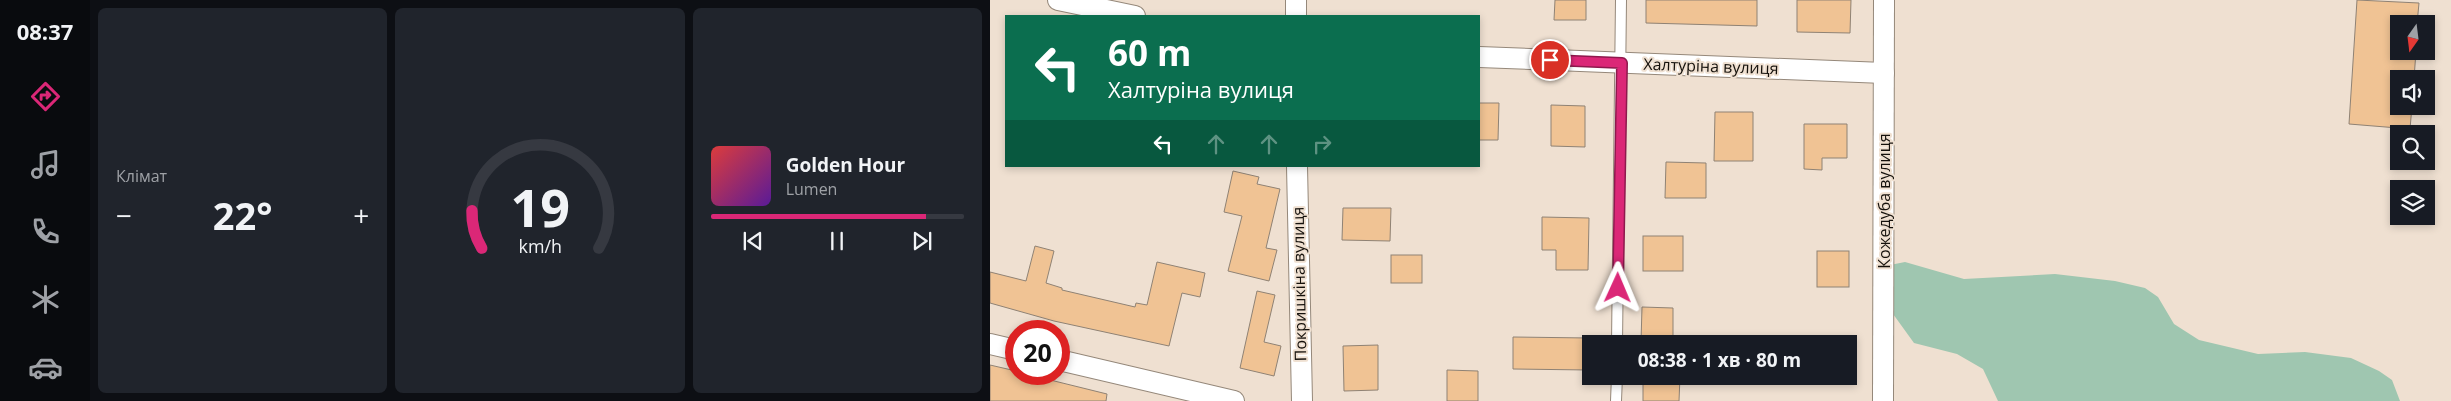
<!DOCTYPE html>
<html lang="uk">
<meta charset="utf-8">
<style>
:root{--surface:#171b24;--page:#20242c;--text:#f1f3f6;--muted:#9ea1a6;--line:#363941;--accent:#db2777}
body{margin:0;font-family:"Open Sans",sans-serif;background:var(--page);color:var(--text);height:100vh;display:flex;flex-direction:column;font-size:19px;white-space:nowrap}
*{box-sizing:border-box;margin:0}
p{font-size:16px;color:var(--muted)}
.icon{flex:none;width:28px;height:28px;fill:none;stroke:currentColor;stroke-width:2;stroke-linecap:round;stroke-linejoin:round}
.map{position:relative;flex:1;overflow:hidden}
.panel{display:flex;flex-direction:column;gap:8px;padding:8px;background:#0d0f14;width:900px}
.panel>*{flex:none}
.guide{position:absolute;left:15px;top:15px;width:475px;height:152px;border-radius:0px;box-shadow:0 2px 8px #0003;background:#0b6e4f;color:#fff;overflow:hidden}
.needle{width:32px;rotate:194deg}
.buttons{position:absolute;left:1400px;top:15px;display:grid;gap:10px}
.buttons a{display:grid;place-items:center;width:45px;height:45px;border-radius:0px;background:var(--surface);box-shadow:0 2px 8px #0003;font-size:25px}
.speed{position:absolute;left:15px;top:320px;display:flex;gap:10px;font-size:25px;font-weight:700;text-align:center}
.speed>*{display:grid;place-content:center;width:65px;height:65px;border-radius:50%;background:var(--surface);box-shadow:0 2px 8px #0003;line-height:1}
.speed .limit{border:8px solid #d22;background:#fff;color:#111}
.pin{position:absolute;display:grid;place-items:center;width:42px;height:42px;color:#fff;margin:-21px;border:2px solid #fff;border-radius:50%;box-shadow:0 1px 5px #0007}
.me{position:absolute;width:55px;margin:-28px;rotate:1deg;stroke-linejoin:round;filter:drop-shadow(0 0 4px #0008)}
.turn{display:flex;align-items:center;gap:18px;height:105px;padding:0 20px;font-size:22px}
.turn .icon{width:65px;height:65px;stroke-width:2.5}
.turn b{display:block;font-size:35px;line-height:42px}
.lanes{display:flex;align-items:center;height:48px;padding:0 20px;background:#0003;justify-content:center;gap:25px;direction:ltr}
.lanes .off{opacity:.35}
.big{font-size:38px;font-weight:700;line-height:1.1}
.panel .widget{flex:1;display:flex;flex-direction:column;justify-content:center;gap:8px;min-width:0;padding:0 18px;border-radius:8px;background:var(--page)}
.panel .dial{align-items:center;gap:0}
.dial svg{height:130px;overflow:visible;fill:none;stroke:var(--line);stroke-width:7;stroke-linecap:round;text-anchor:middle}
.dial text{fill:var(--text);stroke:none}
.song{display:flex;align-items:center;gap:15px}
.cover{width:60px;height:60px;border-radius:8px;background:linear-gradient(135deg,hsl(0 70% 55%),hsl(270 70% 35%))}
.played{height:5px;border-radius:2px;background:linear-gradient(90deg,var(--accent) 85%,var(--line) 85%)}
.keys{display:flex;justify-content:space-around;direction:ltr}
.heat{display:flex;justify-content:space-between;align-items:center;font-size:28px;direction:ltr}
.panel .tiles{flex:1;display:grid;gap:8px;grid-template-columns:repeat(3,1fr)}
.trip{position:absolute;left:592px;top:335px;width:275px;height:50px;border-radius:0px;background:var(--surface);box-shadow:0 2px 8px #0003;font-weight:700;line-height:50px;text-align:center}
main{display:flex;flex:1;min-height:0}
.tab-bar{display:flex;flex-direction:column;width:90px;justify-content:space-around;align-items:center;background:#090b0e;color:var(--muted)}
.tab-bar .icon{width:35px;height:35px}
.tab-bar .selected{color:var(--accent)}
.tab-bar b{font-size:22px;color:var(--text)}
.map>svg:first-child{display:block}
</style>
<main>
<nav class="tab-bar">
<b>08:37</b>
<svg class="icon selected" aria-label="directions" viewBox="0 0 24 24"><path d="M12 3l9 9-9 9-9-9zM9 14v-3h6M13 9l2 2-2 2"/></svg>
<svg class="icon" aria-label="music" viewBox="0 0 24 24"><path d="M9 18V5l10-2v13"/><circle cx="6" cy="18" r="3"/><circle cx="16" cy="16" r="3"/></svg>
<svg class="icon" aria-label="phone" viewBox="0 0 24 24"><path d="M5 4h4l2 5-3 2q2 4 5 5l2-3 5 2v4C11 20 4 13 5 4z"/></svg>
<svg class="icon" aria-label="climate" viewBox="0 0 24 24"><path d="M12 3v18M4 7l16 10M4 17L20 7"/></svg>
<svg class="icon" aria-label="car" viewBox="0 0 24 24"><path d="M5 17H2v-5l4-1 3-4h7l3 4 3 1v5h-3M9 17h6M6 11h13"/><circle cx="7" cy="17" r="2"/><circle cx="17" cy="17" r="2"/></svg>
</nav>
<section class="panel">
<div class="tiles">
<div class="widget"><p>Клімат</p>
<div class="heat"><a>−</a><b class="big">22°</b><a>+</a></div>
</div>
<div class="widget dial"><svg viewBox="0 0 100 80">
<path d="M14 69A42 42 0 1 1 86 69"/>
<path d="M14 69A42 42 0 0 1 8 46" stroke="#db2777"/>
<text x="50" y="56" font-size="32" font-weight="700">19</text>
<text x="50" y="72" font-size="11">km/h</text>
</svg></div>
<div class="widget">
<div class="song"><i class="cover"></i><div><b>Golden Hour</b><p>Lumen</p></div></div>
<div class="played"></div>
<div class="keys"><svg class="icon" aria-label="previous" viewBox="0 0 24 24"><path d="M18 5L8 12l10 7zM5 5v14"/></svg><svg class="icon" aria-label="pause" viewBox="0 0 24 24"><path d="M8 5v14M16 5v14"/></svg><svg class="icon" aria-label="next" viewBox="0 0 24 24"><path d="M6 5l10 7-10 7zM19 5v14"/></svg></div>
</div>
</div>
</section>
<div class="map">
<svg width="1461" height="401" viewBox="0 0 1461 401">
<rect width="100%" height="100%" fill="#efe0d1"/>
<polygon fill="#9fc6b0" points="915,262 974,279 1065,274 1125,281 1155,288 1168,297 1184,324 1209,340 1268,354 1315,352 1361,358 1389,371 1402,380 1410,401 1008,401 993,369 967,354 924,343 898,307 900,265"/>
<g fill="#f0c394" stroke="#8f8274">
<polygon points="565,0 596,0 596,20 564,20"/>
<polygon points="656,0 767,0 767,26 656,23"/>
<polygon points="807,0 861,0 860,33 807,32"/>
<polygon points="1367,0 1429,3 1427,24 1409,24 1409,51 1426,51 1424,79 1409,79 1409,106 1422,106 1420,129 1359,124"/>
<polygon points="489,103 509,103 508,140 489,140"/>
<polygon points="561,105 595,106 595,147 561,146"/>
<polygon points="725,112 763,112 763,161 724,161"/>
<polygon points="814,124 857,124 857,158 832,158 832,170 814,169"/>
<polygon points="676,162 716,163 716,198 675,198"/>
<polygon points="243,171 269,177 267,184 290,189 276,248 287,250 279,281 238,271 252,216 234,212"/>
<polygon points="353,208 401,208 400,241 352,240"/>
<polygon points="552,217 599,218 598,270 566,270 566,250 552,250"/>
<rect x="653" y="236" width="40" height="35"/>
<polygon points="45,246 64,251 56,283 72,288 72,290 145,307 146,303 157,305 167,262 215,273 210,297 192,293 179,346 64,321 0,303 0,272 36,281"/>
<rect x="827" y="251" width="32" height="36"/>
<rect x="401" y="255" width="31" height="28"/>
<polygon points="267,291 285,295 274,342 291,346 284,376 250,368"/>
<polygon points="652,307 683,308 683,344 653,344 651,342"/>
<polygon points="523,337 599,338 598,370 523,369"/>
<polygon points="388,345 388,390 354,391 353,346"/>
<polygon points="0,365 26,371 26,374 36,374 117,394 116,401 0,401"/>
<polygon points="457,370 488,371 488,401 457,401"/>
<polygon points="653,376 690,376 689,401 653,401"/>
</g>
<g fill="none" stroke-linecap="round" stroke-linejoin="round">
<defs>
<g id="service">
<polyline points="627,344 631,0"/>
<polyline points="626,401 627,376"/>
</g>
<g id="minor">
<polyline points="68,0 145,16"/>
<polyline points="306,16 306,0"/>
<polyline points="489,57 894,73"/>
<polyline points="307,166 312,401"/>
<polyline points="0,344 26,350"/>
<polyline points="69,360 244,401"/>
<polyline points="893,401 894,0"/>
</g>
</defs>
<use href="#service" stroke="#95887a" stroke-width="12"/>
<use href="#minor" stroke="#95887a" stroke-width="22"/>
<use href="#service" stroke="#fff" stroke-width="10"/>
<use href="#minor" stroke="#fff" stroke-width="20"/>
</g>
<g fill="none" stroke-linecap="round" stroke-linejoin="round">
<defs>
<polyline id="route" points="560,60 632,63 628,288"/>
</defs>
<use href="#route" stroke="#8e194d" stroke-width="12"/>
<use href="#route" stroke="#db2777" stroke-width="9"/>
</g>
<g text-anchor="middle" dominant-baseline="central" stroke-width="4" stroke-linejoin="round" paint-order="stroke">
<g font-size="16" fill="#15110c" stroke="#efe0d1">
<text transform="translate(721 66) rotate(2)">Халтуріна вулиця</text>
<text transform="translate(894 201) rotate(-90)">Кожедуба вулиця</text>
<text transform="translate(309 284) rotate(-91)">Покришкіна вулиця</text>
</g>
</g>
</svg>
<div class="buttons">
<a><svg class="needle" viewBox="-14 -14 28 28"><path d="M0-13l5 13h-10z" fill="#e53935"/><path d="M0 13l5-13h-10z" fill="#9ea1a6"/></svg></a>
<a><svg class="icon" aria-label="sound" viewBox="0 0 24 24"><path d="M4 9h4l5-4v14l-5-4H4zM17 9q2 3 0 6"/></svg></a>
<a><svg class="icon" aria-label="search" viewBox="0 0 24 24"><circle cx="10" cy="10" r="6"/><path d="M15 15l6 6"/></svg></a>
<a><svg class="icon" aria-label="layers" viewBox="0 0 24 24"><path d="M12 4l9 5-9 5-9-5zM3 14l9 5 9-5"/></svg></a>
</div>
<div class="speed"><div class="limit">20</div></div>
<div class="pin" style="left:560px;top:60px;background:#d93025"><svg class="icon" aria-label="arrive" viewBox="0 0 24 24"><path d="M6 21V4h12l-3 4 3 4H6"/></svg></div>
<svg class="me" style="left:628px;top:288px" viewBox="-20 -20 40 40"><path d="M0-17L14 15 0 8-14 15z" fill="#db2777" stroke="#fff" stroke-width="4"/></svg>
<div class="trip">08:38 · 1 хв · 80 m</div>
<div class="guide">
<div class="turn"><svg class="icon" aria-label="left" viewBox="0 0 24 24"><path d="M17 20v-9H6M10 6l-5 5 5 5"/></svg><div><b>60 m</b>Халтуріна вулиця</div></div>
<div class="lanes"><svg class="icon" aria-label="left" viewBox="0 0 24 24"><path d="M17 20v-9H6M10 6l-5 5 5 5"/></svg><svg class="icon off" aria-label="ahead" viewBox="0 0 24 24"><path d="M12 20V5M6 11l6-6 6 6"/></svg><svg class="icon off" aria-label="ahead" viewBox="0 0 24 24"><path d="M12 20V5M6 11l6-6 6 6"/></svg><svg class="icon off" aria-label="right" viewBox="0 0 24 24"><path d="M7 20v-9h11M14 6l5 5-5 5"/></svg></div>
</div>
</div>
</main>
